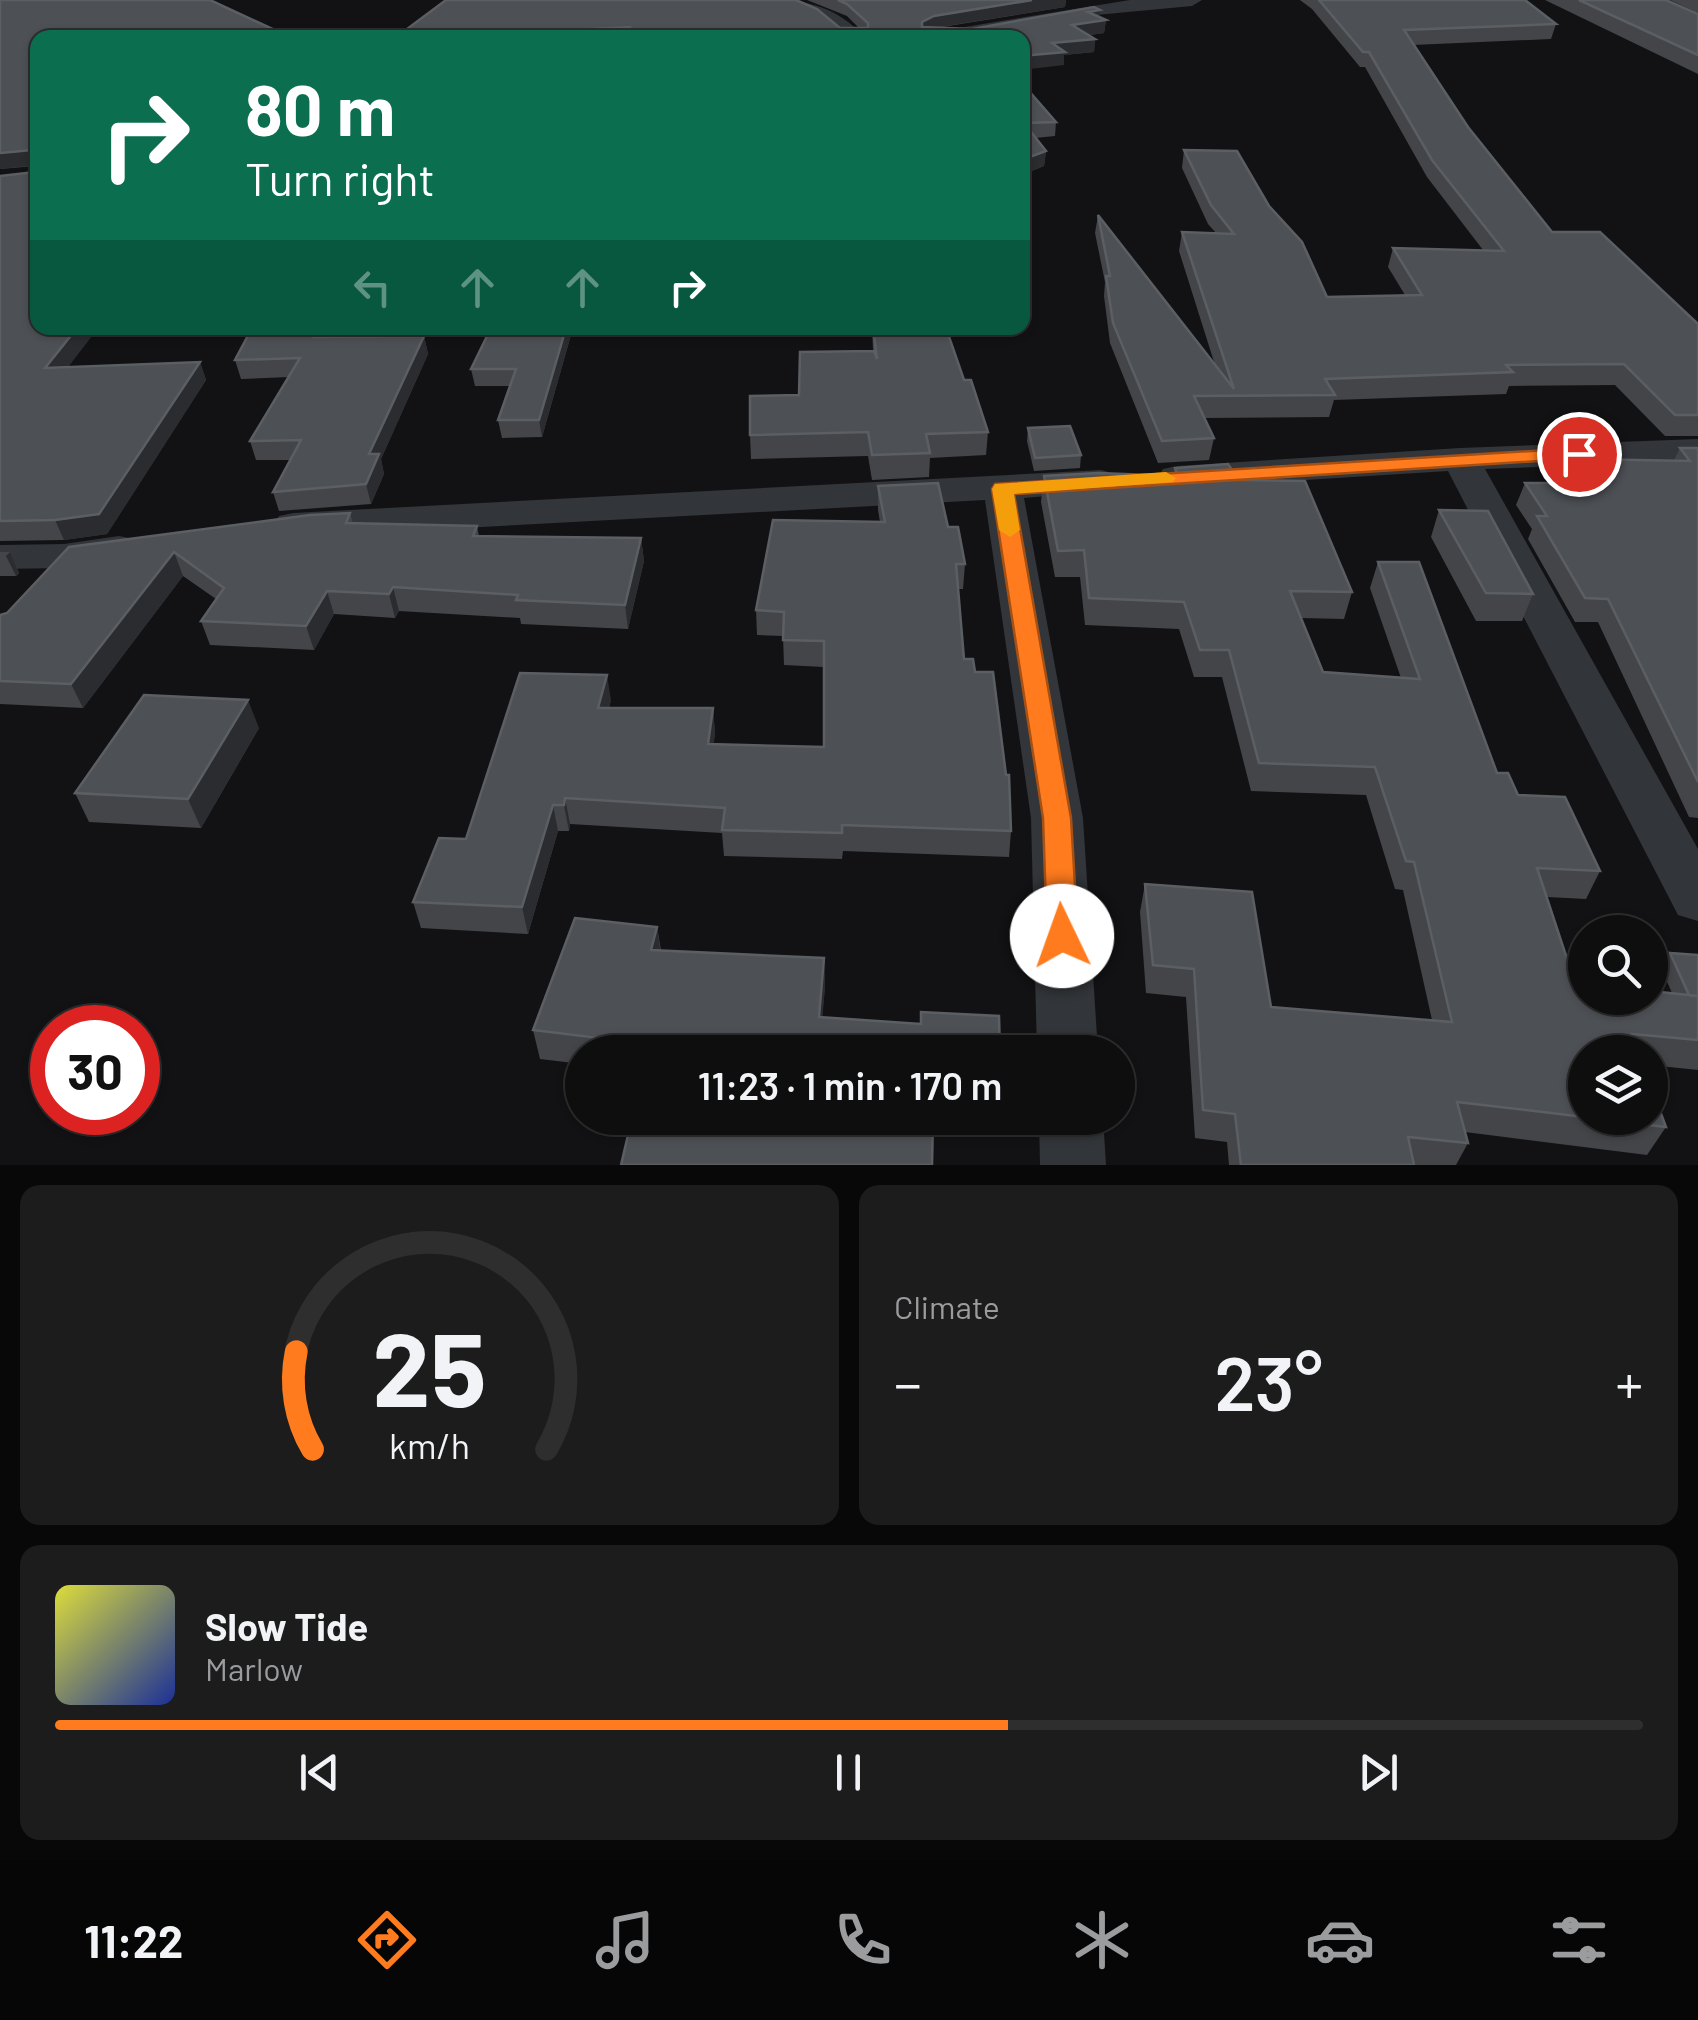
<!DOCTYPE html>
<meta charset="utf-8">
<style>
:root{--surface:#0e0e0f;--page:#1c1c1d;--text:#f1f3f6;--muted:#9b9c9e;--line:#2e2e2f;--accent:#ff7b1e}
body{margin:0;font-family:Barlow,sans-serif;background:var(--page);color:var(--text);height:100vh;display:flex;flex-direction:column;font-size:38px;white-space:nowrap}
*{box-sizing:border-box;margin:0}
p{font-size:32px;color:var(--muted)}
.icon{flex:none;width:55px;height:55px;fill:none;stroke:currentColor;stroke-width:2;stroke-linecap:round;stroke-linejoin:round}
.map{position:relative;height:1165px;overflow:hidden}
.side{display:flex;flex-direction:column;gap:20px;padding:20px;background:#080808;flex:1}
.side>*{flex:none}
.top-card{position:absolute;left:30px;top:30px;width:1000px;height:305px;border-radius:20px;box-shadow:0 2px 8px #0004,0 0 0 2px var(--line);background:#0b6e4f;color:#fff;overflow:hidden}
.buttons{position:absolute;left:1568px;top:915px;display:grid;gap:20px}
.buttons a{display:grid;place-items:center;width:100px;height:100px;border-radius:50%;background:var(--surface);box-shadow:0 2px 8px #0004,0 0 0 2px var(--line);font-size:50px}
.speed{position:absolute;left:30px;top:1005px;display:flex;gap:20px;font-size:50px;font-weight:700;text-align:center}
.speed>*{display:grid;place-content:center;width:130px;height:130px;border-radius:50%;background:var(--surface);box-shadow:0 2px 8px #0004,0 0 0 2px var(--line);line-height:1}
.speed .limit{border:15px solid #d22;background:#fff;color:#111}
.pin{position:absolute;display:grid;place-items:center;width:85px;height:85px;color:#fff;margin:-42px;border:5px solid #fff;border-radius:50%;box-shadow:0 2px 10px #0007}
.me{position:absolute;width:110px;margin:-55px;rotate:357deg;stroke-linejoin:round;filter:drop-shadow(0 0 8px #0008)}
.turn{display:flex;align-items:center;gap:35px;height:210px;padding:0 50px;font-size:45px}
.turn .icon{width:130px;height:130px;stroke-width:2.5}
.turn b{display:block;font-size:70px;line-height:85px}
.lanes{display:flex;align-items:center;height:95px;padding:0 50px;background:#0003;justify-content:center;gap:50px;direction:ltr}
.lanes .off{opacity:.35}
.big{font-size:75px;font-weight:600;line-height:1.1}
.side .widget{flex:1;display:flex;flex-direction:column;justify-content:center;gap:15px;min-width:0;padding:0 35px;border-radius:20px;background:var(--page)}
.side .dial{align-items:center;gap:0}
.dial svg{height:260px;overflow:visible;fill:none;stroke:var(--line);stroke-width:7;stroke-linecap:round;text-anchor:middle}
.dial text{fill:var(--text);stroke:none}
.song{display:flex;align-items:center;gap:30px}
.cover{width:120px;height:120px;border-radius:15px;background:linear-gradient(135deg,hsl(60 70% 55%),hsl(230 70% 35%))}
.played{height:10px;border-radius:5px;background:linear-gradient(90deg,var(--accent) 60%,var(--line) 60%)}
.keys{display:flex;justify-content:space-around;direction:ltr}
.heat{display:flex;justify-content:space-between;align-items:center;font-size:55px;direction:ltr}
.side .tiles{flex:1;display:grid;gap:20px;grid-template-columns:1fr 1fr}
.widget:last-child{grid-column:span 2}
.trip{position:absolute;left:565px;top:1035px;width:570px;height:100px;border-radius:50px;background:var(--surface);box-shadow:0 2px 8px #0004,0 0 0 2px var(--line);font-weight:600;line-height:100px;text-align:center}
.dock{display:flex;height:160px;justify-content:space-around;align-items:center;background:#060606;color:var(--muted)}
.dock .icon{width:70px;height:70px}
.dock .current{color:var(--accent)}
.dock b{font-size:45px;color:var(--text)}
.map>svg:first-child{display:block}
</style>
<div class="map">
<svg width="1698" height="1165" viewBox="0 0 1698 1165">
<rect width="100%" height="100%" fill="#121214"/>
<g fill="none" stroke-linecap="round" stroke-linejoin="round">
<g fill="#323539" fill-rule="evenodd">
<path d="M770,0C809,0 839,8 865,38H842L819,18Z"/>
<polygon points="1130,0 1202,0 1192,6 1096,15 971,38 924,38 934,32"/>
<polygon points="1698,439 1698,461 1485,469 1698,849 1698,921 1678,915 1448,471 1177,488 1163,485 1158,477 1163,469 1177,466 1460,448"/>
<polygon points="1101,470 1115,474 1120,482 1115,490 1024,498 1083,818 1098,1052 1037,1052 1031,818 985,500 293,537 279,534 273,525 279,516 293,513"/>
<polygon points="119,536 134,539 140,548 134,557 64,568 0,569 0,545 64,544"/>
<polygon points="1039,1118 1103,1118 1106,1165 1040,1165"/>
</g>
</g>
<g fill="#434549">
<polygon points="807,0 1066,0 1065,7 936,28 972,29 1099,17 1106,20 1104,33 1089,35 1095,39 1094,52 1064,55 1064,65 840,28 859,28 847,16"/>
<polygon points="1300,0 1525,0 1556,24 1551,39 1413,45 1468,127 1552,232 1698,324 1698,436 1665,436 1615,385 1509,386 1506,394 1334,400 1329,417 1204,418 1214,438 1209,460 1158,463 1110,343 1104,296 1105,282 1095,233 1098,215 1215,365 1179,251 1182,232 1216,233 1208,224 1182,168 1184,150 1269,206 1327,297 1405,295 1388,267 1393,248 1483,250 1427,177 1365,67 1360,67 1312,9"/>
<polygon points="1545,0 1666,0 1698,14 1698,74"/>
<polygon points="1670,0 1698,0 1698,13"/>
<polygon points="38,38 38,328 98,328 67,367 200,362 206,380 107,534 64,540 0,541 0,176 35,172 35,166 0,169"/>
<polygon points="1022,83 1056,122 1055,136 1035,138 1046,151 1044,166 1022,175"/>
<polygon points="252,328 331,328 327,337 424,336 428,354 381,459 384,474 371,504 279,511 273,492 290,460 256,460 250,441 289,377 241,379 235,360"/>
<polygon points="573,328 542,437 502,438 498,420 510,386 475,386 471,369"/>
<polygon points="872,328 964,380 988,432 986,455 930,458 929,477 872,480 868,456 751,459 750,435 799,395 873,351"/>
<polygon points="1028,428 1081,455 1080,468 1034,471 1027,441"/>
<polygon points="1680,448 1698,448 1698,818 1689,817 1598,622 1575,622 1528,539 1532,529 1516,505 1525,483 1575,483 1584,459 1674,460"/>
<polygon points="1175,468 1239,480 1352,592 1344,619 1301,618 1323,672 1401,678 1370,588 1378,562 1497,773 1518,795 1600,871 1586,899 1547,897 1575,983 1672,993 1661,968 1670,953 1698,955 1698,1070 1650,1065 1650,1052 1585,1052 1666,1127 1647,1155 1465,1132 1468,1143 1456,1165 1229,1165 1227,1142 1195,1138 1186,997 1146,993 1140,912 1145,884 1271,1007 1432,1020 1403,890 1395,889 1366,795 1251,791 1222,677 1194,677 1179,629 1085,625 1080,577 1055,577 1041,502 1044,476 1173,475"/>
<polygon points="878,486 948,527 965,564 963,589 958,589 964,659 975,672 1011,831 1009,857 843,851 842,859 724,856 722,833 570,824 569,831 558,831 528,934 421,928 413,902 466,839 611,700 609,708 713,708 715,734 713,745 824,747 824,667 784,665 783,636 757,635 756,610 880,522 878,510"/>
<polygon points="1439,510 1533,594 1522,621 1476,621 1431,537"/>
<polygon points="350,513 353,523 477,526 479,536 641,538 644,561 628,629 521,624 520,618 399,611 395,618 334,614 314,650 210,645 201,621 216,599 183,576 83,708 0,704 0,615 7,613 69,547"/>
<polygon points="0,552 10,552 19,573 16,576 0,576"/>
<polygon points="259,728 201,828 89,822 75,793"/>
<polygon points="657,927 661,950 824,958 825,987 822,1017 1000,1052 582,1052 582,1064 540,1059 533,1030"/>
<polygon points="632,1118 1000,1118 998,1136"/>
</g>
<g fill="#2b2c2f">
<polygon points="1032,0 1066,0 1065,7 933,28 922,35 922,22 934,16"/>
<polygon points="1100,10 1099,21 1106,20 1104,33 1071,38 1072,25 1088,12"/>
<polygon points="630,27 631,38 552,38 554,31"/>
<polygon points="1095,39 1094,52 1064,55 1064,65 1022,70 1022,56 1052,43"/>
<polygon points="32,150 38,165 0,169 0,153"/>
<polygon points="1046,151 1044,166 1022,175 1022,160"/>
<polygon points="77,328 98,328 53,387 45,368"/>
<polygon points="318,328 331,328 318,355 314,337"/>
<polygon points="566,328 573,328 542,437 539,420"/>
<polygon points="424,336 428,354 381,459 384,474 371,504 366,484 369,454"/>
<polygon points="200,362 206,380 107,534 64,540 55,520"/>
<polygon points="641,538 644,561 628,629 625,605"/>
<polygon points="10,552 19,573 16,576 6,556"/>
<polygon points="174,552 183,576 83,708 71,684"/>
<polygon points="393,587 399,611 395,618 389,594"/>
<polygon points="327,591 334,614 314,650 306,626"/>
<polygon points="607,675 611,700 602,734 598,708"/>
<polygon points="248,700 259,728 201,828 188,799"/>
<polygon points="713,708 715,734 710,770 708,744"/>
<polygon points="565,798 570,824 569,831 564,805"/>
<polygon points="553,805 558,831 528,934 522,907"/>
<polygon points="657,927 661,956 651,950"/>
<polygon points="824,958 825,987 820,1046 819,1017"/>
</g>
<g fill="#4d5055" stroke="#5b5f64" stroke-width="2.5">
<polygon points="0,0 210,0 292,38 38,38 38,328 77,328 45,368 200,362 99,514 55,520 0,521 0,176 35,172 36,154 32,150 0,153"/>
<polygon points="446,0 796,0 817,9 840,28 868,28 868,23 847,4 838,0 1032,0 934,16 922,22 922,27 972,29 1094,7 1100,10 1088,12 1106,20 1072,25 1095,39 1052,43 1065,52 1022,56 1022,38 629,38 630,27 554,31 552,38 395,38"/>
<polygon points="1319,0 1525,0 1556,24 1404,30 1468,127 1552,232 1600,232 1698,324 1698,415 1675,415 1624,364 1506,365 1513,372 1325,379 1335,395 1194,396 1214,438 1162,441 1113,323 1106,276 1110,276 1098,215 1234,389 1182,232 1234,234 1211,205 1184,150 1237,151 1269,206 1302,242 1327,297 1422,295 1393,248 1504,251 1432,160 1369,52 1363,52"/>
<polygon points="1579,0 1666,0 1698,14 1698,55"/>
<polygon points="617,29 623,38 604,38"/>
<polygon points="1022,83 1056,122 1024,123 1046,151 1022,160"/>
<polygon points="252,328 318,328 314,337 424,336 369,454 379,454 366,484 273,492 301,440 250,441 300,358 235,360"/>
<polygon points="491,328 566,328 539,420 498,420 516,369 471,369"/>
<polygon points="873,328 946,328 964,380 971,380 988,432 926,434 930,453 872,455 868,432 750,435 750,396 799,395 800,352 874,351 877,359"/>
<polygon points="1070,426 1081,455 1035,458 1028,428"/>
<polygon points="1680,448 1698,448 1698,782 1608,599 1585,598 1537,516 1547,516 1525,483 1583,483 1584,459 1690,461"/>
<polygon points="1228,464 1239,480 1305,481 1352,592 1290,591 1323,672 1420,679 1378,562 1419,562 1497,773 1508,773 1518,795 1565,797 1600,871 1537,868 1575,983 1585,984 1585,998 1650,998 1650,991 1698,996 1698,1040 1632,1034 1638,1052 1585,1052 1585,1117 1457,1102 1468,1143 1408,1137 1414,1165 1241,1165 1235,1114 1203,1110 1194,969 1153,965 1145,884 1252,892 1271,1007 1452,1022 1414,862 1406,861 1375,767 1259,763 1229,650 1200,650 1184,602 1089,598 1084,550 1058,551 1044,476 1098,473 1178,476 1175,468"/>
<polygon points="938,483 948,527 958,527 965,564 956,564 964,659 973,659 975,672 993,672 1006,775 1009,775 1011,831 842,825 842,833 722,830 725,808 565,798 564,805 553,805 522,907 413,902 439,838 466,839 520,673 607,675 598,708 713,708 708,744 824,747 824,641 783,640 784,612 756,610 773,520 885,522 878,486"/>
<polygon points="1439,510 1488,511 1533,594 1486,593"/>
<polygon points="350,513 346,523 477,526 473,536 641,538 625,605 516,600 518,595 393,587 389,594 327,591 306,626 201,621 224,588 174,552 71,684 0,681 0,615 7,613 69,547 310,515"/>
<polygon points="144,695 248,700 188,799 75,793"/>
<polygon points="575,918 657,927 651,950 824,958 819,1017 921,1024 921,1012 999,1016 1000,1052 647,1052 648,1044 533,1030"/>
<polygon points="1670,953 1698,955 1698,996 1689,995"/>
<polygon points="1650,1084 1666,1127 1586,1118 1650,1118"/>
<polygon points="632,1118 933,1118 932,1165 621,1165"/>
</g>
<polygon fill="#ff7b1e" stroke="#a65014" stroke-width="2.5" points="1579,448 1589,454 1586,458 1014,494 1071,818 1078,936 1073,944 1062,948 1052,944 1047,936 1043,818 992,489 995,484"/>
<polygon fill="#f59e0b" points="1166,472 1176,478 1173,482 1014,494 1020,530 1010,537 999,530 992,489 995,484"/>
</svg>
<div class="buttons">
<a><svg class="icon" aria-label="search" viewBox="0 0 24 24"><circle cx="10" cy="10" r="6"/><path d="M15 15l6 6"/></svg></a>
<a><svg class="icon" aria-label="layers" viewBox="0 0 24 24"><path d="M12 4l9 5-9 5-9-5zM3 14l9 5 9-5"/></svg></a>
</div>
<div class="speed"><div class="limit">30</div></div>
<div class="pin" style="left:1579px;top:454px;background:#d93025"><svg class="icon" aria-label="arrive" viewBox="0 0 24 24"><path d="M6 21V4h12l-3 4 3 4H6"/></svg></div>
<svg class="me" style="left:1062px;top:936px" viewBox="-20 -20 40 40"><circle r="19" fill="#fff"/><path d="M0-13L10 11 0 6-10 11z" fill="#ff7b1e"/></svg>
<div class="trip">11:23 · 1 min · 170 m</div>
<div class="top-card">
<div class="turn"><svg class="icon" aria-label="right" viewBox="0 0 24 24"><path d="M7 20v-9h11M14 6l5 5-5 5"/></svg><div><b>80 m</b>Turn right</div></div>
<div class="lanes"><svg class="icon off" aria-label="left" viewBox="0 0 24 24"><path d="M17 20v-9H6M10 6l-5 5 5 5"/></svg><svg class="icon off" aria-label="ahead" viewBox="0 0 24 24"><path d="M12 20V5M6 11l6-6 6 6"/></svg><svg class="icon off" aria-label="ahead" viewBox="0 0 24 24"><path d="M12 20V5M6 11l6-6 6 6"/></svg><svg class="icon" aria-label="right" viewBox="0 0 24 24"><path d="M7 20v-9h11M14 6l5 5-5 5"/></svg></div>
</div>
</div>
<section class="side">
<div class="tiles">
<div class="widget dial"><svg viewBox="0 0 100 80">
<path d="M14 69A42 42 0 1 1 86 69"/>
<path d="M14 69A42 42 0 0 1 9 39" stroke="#ff7b1e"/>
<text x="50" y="56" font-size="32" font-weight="700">25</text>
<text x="50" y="72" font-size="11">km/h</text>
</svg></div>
<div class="widget"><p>Climate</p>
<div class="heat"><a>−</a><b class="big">23°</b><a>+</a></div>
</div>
<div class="widget">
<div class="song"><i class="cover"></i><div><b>Slow Tide</b><p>Marlow</p></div></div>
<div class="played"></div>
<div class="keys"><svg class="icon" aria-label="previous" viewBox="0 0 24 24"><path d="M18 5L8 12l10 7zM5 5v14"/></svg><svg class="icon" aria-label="pause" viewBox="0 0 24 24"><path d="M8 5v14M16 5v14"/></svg><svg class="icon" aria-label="next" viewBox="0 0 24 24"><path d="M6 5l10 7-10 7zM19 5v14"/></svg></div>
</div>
</div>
</section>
<nav class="dock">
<b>11:22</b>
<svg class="icon current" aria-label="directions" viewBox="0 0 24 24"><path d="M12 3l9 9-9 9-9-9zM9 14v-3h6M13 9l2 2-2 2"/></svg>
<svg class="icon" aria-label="music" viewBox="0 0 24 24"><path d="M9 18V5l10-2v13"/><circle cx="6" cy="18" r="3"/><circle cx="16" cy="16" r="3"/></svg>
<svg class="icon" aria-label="phone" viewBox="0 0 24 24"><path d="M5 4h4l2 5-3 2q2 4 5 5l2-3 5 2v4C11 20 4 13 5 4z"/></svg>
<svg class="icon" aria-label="climate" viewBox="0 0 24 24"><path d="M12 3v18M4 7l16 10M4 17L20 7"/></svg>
<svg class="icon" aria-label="car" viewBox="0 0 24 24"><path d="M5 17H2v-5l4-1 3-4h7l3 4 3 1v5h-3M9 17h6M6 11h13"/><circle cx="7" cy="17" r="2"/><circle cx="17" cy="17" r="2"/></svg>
<svg class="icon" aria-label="filters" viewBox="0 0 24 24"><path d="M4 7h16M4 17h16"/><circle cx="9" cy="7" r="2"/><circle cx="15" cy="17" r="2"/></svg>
</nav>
